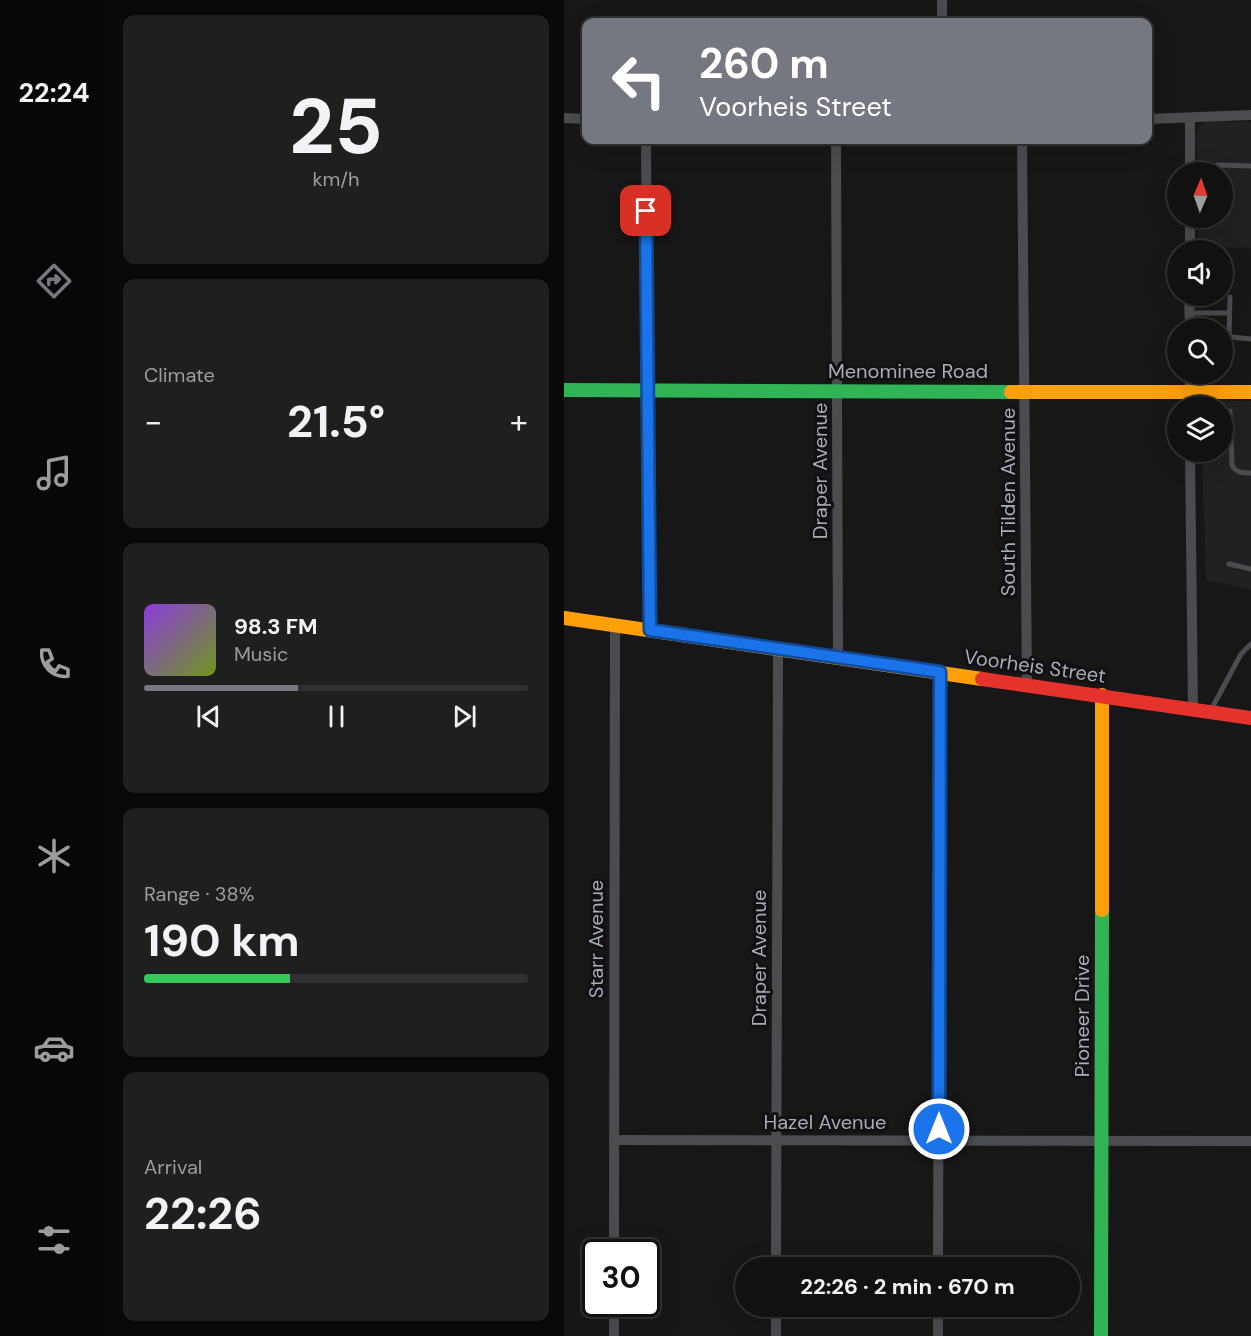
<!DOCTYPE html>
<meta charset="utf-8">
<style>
:root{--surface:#111;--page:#1e1f1f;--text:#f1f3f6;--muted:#9c9d9f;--line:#303131;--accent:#757880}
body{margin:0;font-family:"DM Sans",sans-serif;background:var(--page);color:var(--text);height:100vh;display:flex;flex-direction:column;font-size:22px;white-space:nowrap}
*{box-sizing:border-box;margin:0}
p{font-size:20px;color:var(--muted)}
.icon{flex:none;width:33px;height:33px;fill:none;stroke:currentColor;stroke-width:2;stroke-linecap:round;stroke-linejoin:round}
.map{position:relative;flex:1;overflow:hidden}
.panel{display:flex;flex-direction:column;gap:15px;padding:15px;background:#090909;width:456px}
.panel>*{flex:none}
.guide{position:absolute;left:18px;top:18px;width:570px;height:126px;border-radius:12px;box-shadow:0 6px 24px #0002,0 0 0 2px var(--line);background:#757880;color:#fff;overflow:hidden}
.needle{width:39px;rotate:2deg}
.controls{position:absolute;left:603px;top:162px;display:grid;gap:12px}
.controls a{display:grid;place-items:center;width:66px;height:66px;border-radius:50%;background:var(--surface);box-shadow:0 6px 24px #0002,0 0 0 2px var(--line);font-size:30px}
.speed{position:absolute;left:18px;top:1239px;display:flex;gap:12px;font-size:30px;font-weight:700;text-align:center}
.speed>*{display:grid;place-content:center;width:78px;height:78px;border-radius:50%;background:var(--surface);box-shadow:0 6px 24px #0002,0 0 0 2px var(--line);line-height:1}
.speed .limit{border:3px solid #111;border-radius:9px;background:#fff;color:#111}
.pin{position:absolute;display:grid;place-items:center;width:51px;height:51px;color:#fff;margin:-26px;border-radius:12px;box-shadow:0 3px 9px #0006}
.me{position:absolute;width:66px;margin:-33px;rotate:0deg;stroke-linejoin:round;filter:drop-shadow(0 0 4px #0008)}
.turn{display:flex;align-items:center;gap:21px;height:126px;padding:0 18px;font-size:27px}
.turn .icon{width:78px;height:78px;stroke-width:2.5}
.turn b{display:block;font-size:42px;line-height:51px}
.big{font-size:45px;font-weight:700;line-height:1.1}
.panel .card{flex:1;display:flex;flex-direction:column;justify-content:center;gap:9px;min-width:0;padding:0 21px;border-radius:12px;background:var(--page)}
.panel .dial{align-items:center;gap:0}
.dial b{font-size:78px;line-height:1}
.song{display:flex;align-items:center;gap:18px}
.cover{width:72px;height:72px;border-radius:9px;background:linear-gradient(135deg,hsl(270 70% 55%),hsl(80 70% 35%))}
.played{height:6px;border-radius:3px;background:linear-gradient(90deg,var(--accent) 40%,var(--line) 40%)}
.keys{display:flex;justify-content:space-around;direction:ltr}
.heat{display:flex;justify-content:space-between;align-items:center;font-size:33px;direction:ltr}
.charge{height:9px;border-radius:4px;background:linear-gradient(90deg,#34c759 38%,var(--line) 0)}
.trip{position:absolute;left:171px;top:1257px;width:345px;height:60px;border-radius:30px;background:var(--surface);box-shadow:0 6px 24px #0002,0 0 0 2px var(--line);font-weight:700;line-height:60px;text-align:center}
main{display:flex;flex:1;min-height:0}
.menu{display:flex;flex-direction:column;width:108px;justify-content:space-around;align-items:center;background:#070707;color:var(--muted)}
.menu .icon{width:42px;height:42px}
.menu .current{color:var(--accent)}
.menu b{font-size:27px;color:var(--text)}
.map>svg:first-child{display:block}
</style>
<main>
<nav class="menu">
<b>22:24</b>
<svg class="icon current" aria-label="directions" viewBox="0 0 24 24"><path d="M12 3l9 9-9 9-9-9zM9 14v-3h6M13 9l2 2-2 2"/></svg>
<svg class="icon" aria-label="music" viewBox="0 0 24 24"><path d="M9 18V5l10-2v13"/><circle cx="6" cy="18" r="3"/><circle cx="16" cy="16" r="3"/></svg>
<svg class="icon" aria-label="phone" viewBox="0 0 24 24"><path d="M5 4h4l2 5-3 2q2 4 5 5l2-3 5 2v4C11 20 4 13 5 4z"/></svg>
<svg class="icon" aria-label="climate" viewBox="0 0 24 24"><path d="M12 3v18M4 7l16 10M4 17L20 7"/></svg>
<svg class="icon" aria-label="car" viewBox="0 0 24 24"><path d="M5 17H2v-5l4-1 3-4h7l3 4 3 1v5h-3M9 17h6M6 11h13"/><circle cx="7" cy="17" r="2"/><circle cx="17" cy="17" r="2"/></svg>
<svg class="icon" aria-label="filters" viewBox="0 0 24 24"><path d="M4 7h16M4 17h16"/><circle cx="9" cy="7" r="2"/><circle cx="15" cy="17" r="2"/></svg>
</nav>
<section class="panel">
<div class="card dial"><b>25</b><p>km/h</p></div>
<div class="card"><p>Climate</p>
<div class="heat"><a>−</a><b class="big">21.5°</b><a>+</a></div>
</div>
<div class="card">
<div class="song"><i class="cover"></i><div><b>98.3 FM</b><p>Music</p></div></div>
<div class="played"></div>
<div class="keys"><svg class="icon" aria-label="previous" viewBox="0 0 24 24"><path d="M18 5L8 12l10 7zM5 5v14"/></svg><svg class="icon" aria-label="pause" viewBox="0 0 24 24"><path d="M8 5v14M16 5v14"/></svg><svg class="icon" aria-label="next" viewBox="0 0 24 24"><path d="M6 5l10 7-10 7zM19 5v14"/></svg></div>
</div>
<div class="card"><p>Range · 38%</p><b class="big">190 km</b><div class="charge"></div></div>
<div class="card"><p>Arrival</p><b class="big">22:26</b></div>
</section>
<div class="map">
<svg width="687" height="1336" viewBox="0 0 687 1336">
<rect width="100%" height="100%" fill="#171717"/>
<g fill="#212124">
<polygon points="643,122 687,122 687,248 635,247 634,218 658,218 658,172 633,172 632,135 636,126"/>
<polygon points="637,401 687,401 687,590 642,580 638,452 658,452 658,406 637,406"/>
</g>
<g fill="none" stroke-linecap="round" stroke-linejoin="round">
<g stroke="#4b4c50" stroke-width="5">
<polyline points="654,165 687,166"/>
<polyline points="666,297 665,334 667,337 687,339"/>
<polyline points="625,313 665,313"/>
<path d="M666,411L668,465C672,473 679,473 687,473"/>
<polyline points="665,564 687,569"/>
<polyline points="647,710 677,654 687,644"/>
</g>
<g stroke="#4b4c50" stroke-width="10">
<polyline points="378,0 378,22"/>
<polyline points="0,118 22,119"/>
<polyline points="584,119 687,115"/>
<polyline points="626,119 626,172"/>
<polyline points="82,140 85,630"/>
<polyline points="272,140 274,658"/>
<polyline points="458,140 463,684"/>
<polyline points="626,250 626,218"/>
<polyline points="625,296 626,328"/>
<polyline points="626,374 626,406"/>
<polyline points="626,452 629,709"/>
<polyline points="50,1140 687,1141"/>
<polyline points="50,1252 51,625"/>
<polyline points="212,1268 214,649"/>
<polyline points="374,1268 376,672"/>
<polyline points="50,1336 50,1304"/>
<polyline points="212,1336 212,1306"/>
<polyline points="374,1336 374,1306"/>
</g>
<g stroke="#30b455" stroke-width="14">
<polyline points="0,390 447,392"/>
<polyline points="537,1336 538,910"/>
</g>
<g stroke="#ff9f0a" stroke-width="14">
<polyline points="447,392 687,392"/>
<polyline points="0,618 418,679"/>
<polyline points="538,910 538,695"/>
</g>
<polyline stroke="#e5322d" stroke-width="14" points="418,679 687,718"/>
</g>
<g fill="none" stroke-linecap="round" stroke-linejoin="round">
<defs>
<polyline id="route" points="82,211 86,630 376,672 375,1129"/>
</defs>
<use href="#route" stroke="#114b97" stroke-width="15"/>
<use href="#route" stroke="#1a73e8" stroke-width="10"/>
</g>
<g text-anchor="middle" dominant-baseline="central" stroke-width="6" stroke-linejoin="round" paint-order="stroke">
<g font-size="20" fill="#a8adb8" stroke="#111113">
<text x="344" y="371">Menominee Road</text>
<text transform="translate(256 471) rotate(-90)">Draper Avenue</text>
<text transform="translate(444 502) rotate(-90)">South Tilden Avenue</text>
<text transform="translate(471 666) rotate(8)">Voorheis Street</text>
<text transform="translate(32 939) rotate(-90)">Starr Avenue</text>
<text transform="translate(195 958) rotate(-90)">Draper Avenue</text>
<text transform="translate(518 1016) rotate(-90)">Pioneer Drive</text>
<text x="261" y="1122">Hazel Avenue</text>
</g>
</g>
</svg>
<div class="controls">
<a><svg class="needle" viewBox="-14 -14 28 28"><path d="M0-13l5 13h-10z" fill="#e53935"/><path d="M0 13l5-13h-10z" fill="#9c9d9f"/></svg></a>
<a><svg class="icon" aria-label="sound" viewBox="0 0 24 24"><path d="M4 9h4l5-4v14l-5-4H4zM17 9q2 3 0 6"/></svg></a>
<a><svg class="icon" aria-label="search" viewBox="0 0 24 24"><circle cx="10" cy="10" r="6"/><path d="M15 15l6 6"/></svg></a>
<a><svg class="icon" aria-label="layers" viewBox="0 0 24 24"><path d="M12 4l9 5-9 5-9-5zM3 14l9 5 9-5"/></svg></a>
</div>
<div class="speed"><div class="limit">30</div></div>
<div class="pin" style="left:82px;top:211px;background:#d93025"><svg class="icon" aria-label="arrive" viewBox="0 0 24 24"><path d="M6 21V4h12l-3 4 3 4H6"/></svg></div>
<svg class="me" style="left:375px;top:1129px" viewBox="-20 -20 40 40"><circle r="17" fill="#1a73e8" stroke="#fff" stroke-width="3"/><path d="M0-11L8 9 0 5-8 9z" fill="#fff"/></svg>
<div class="trip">22:26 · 2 min · 670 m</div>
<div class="guide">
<div class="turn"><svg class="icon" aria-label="left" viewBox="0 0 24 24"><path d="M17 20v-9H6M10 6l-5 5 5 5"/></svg><div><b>260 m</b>Voorheis Street</div></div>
</div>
</div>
</main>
